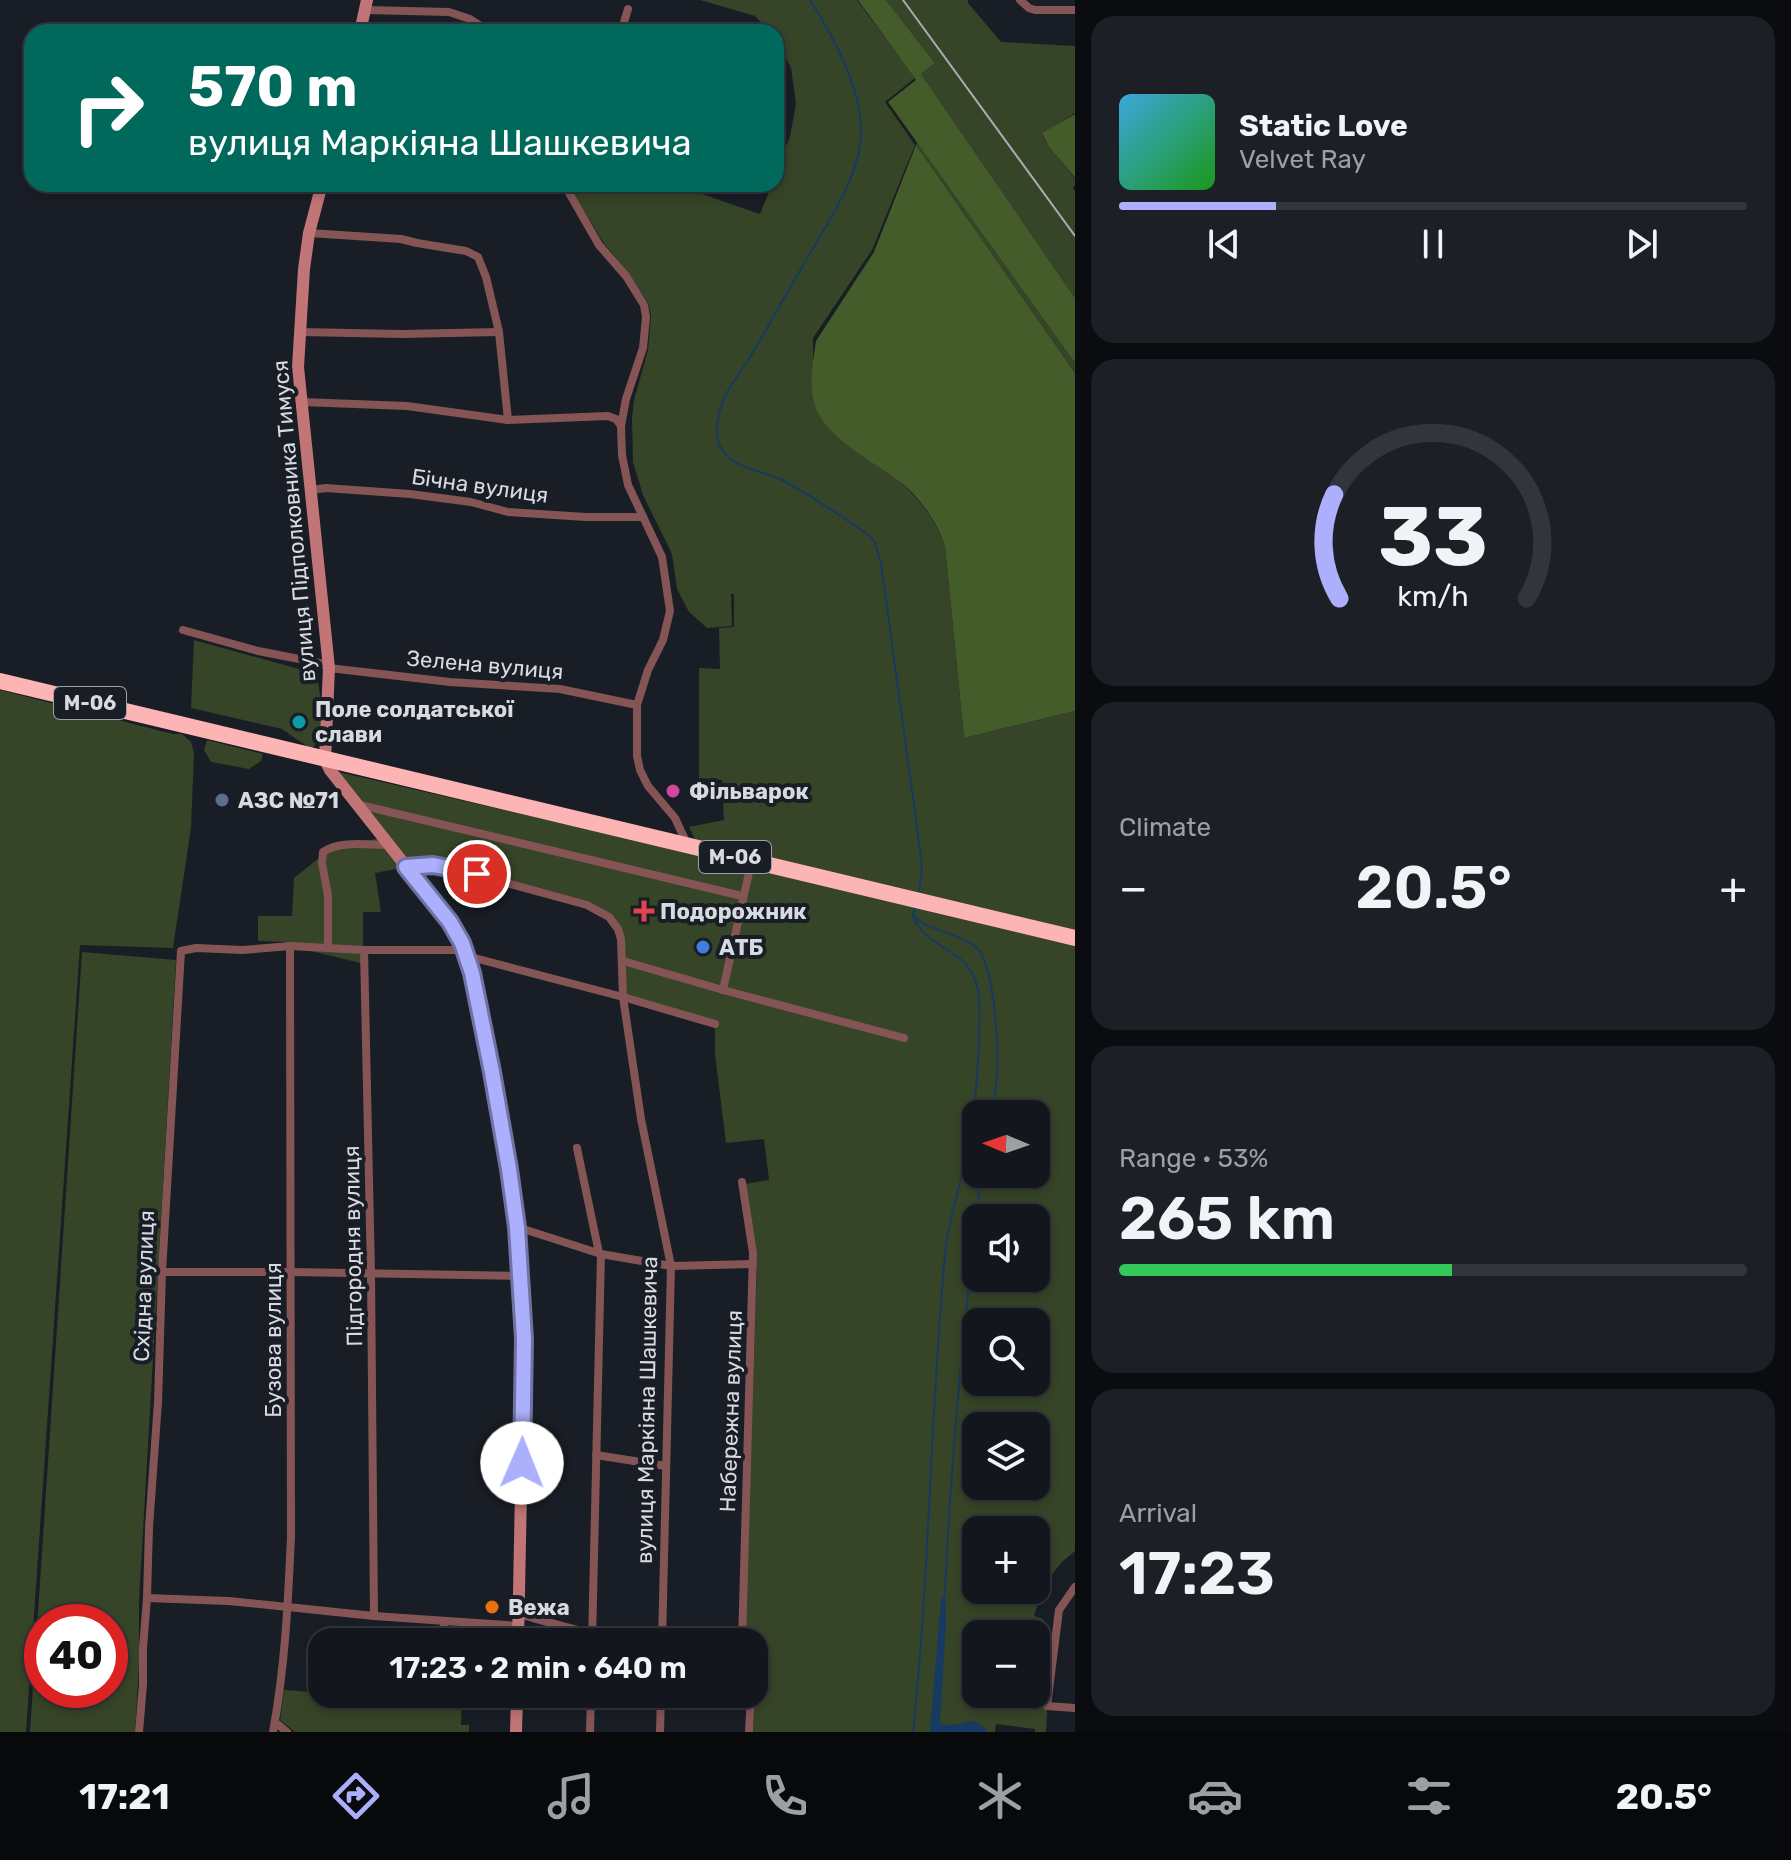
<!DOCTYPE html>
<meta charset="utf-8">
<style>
:root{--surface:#13161c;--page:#1c1f25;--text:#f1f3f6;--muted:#9d9fa3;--line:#32353b;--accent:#acaffb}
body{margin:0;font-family:Rubik,sans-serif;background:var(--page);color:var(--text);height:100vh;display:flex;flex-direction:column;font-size:30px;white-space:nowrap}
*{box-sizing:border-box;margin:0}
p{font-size:26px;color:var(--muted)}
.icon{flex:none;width:44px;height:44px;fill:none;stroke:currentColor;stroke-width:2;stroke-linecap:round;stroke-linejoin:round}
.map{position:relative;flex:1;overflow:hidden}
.panel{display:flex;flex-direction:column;gap:16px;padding:16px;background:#0a0c0f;width:716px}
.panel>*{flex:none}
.guide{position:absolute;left:24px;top:24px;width:760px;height:168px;border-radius:24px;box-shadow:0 4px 12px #0003,0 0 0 2px var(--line);background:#00695c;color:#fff;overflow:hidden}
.needle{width:52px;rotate:272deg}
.buttons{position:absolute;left:962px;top:1100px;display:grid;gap:16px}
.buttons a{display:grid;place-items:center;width:88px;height:88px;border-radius:16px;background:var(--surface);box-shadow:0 4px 12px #0003,0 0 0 2px var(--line);font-size:40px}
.speed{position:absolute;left:24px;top:1604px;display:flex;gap:16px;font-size:40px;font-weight:700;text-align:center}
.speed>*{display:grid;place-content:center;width:104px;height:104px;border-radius:50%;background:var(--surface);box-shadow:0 4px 12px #0003,0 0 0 2px var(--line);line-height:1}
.speed .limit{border:12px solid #d22;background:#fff;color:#111}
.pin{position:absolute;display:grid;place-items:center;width:68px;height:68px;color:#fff;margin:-34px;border:4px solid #fff;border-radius:50%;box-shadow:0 2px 8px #0007}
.me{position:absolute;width:88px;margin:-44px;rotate:1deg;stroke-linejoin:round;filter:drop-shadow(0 0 6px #0008)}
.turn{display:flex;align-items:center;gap:28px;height:168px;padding:0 32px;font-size:36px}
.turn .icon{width:104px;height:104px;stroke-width:2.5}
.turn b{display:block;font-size:56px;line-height:68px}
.big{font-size:60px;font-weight:600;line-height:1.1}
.panel .widget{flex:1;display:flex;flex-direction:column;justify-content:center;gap:12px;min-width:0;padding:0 28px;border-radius:24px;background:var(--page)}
.panel .dial{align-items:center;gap:0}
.dial svg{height:208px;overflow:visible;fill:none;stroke:var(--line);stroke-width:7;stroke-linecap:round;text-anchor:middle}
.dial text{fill:var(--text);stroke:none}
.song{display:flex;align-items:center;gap:24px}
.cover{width:96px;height:96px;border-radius:12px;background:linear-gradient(135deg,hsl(200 70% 55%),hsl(120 70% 35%))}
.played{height:8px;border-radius:4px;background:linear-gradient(90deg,var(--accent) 25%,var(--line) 25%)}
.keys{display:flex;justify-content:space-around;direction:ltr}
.heat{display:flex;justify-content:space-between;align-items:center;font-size:44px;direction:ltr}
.charge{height:12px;border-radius:6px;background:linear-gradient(90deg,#34c759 53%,var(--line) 0)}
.trip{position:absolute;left:308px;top:1628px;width:460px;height:80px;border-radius:24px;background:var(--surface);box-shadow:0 4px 12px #0003,0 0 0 2px var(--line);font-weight:600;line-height:80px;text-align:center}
.tab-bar{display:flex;height:128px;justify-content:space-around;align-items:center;background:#08090b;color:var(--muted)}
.tab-bar .icon{width:56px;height:56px}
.tab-bar .selected{color:var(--accent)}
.tab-bar b{font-size:36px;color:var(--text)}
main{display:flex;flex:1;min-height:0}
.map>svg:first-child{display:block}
</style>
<main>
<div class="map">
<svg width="1075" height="1732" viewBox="0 0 1075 1732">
<rect width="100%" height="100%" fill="#191d25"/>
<g fill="#364427" fill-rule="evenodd">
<path d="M700,0H857L915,78L885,102L915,145L872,250L813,338V383L900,482C920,499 936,521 945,546L964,738L1075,711V933L696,841L689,827L724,820L722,780L699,778V668L720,669L719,628L734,627V594H731L732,626L707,628L689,612L677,589L672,554L643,495L633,462L632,417L634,400L648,350L651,316L648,303L628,273L603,242L568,184H673L760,214L772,184H776V173L790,136L796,104L791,68L776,38V32H771L755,16Z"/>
<polygon points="886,0 968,0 968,3 1001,42 1075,46 1075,113 1042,134 1049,147 1075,179 1075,185 1073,188 1075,191 1075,298 921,74 935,63"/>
<polygon points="917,142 1075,363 1075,373 916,145"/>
<path d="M194,640L317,674C319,695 331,733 311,749L282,729L191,708Z"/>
<polygon points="0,690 173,734 182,734 191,742 194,753 191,828 173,948 80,945 26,1732 0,1732"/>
<polygon points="207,740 263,754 261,761 249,769 211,762 204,750"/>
<path d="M330,770L755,868L1075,945V1551L1062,1562L1044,1584L1034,1616L1043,1619L1036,1664V1634H976V1694H1036V1692L1048,1694L1046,1732H1035V1729L996,1724L995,1732H753L756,1682L754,1679V1642H745L757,1264L744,1184L769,1180L764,1139L726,1143L715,1055V1024L623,996L621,939L600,910L452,868L406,867L375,873L381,912H363V945L365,964L290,946L289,942L258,941V916H292L294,878L319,858L337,847L381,838ZM976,1114H1036V1174H976ZM976,1218H1036V1278H976ZM976,1322H1036V1382H976ZM976,1426H1036V1486H976ZM976,1530H1036V1590H976Z"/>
<path d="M82,952L176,960L139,1601V1664L135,1732H30ZM42,1622H110V1690H42Z"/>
<polygon points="284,1690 381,1697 382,1694 462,1694 461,1725 469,1725 469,1732 295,1732 280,1720"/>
</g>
<g fill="#445c29">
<polygon points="858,0 886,0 935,63 921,74 1075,298 1075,363 888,102 916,80"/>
<polygon points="1075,114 1075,178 1049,147 1042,133"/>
<path d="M916,145L1075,373V711L964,738L945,546C937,522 920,497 899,481C872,460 824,438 814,403C809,384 813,360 816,341L874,252Z"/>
</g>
<path fill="#173a62" d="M945,1592L946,1623L940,1723C960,1732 972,1709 988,1732H930L941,1600Z"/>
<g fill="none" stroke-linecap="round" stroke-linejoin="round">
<g stroke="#173a62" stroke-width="2">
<path d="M810,0C832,34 861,87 861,129C862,175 827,223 805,262C786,294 769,326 750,357C741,373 727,387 722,404C717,418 713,439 723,451C735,469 764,471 782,480C813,497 842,516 870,536L875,543L881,563L921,857L922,874L918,894"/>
<path d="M915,908L913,915L919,921C935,931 964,936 976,947C995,965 999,1050 997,1077C996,1089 993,1102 992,1114"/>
<path d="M913,916C926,951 970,946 978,990C981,1008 979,1027 979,1045C977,1087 973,1130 963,1171C956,1199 948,1225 945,1254C930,1413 930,1573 913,1732"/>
<path d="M945,1592C951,1452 965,1313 981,1174"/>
</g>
<g stroke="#855556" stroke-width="8">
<polyline points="1020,0 1029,8 1035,10 1075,10"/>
<polyline points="366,10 449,12 470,19 490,32"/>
<polyline points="621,32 628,9"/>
<polyline points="564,184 599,245 626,276 644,305 646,317 643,348 626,399 621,426 622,455 628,485 662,557 670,611 663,640 648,670 637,705 637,756 640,770 648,786 675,818 688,846"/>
<polyline points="309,233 401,239 417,243 466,251 478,257 486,277 499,332 508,420"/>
<polyline points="300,332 402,334 499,332"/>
<polyline points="302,402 407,406 508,420 608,416 616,419 621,426"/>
<polyline points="311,490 326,488 410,494 471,502 508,512 586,517 643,517"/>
<polyline points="183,630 258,651 320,663 329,668 450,682 560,689 637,705"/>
<polyline points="356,804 742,896"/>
<polyline points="752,859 723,990 904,1038"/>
<polyline points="406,867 433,865 452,868 587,905 609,917 618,929 621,939 623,997 641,1119 671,1266 662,1642"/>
<path d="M328,948V896L322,863L323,852C340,840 368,845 388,845"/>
<polyline points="364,950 371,1273 374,1616"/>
<polyline points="467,956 623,997 715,1024"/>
<polyline points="623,961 723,990"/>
<polyline points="577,1148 599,1253"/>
<polyline points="742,1182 753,1253 742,1642"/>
<polyline points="517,1227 601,1254 671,1266 753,1264"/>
<polyline points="162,1272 291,1272 519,1276"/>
<polyline points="596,1455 666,1466"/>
<polyline points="1075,1587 1059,1610 1047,1706 1075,1708"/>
<polyline points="147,1598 229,1601 374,1616 519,1626"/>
<path d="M518,1614C566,1627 604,1639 653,1642"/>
<polyline points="443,1642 444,1621"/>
<polyline points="592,1642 601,1254"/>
<polyline points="275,1722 287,1732"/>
<polyline points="139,1732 143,1684 143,1648 147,1598 149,1527 158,1402 162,1272 181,951 196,948 243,950 290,946 364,950 465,950"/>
<path d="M273,1732C285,1667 288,1603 291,1537L290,946"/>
<polyline points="590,1732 591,1694"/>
<polyline points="660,1732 661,1694"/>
<polyline points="749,1732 751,1694"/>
</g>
<g stroke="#c17576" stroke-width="12">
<polyline points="360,32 367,0"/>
<polyline points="322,184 309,233 304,269 298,367 329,668 325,760 330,770 450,922 462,943 472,973 509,1169 517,1227 524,1339 518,1642"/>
<polyline points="516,1732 517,1694"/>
</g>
<polyline stroke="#fdb4b4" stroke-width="16" points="0,681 1075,938"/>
<polyline stroke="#a9adb3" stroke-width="2" points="903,0 1075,236"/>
</g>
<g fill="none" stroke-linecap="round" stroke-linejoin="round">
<defs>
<polyline id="route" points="477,874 433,865 406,867 450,922 462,943 472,973 492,1072 509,1169 517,1227 524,1339 522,1463"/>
</defs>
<use href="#route" stroke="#7072a3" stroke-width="20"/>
<use href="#route" stroke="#acaffb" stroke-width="14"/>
</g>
<circle fill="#0f9aa8" stroke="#191d25" stroke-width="3" cx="299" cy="722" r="8"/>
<circle fill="#d1479c" stroke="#191d25" stroke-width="3" cx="673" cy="791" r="8"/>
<circle fill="#5c6f8a" stroke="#191d25" stroke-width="3" cx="222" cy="800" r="8"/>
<path fill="#e0444e" stroke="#191d25" stroke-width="3" d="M640 899h8v8h8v8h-8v8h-8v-8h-8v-8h8z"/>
<circle fill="#3f7fe0" stroke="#191d25" stroke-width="3" cx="703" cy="947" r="8"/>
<circle fill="#e8710a" stroke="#191d25" stroke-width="3" cx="492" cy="1607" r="8"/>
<g text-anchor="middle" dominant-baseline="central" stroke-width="8" stroke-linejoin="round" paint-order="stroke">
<g fill="#191d25" stroke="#9ea1a8" stroke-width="2">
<rect x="54" y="687" width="72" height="32" rx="6"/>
<rect x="699" y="841" width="72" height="32" rx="6"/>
</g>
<g font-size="20" font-weight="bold" fill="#d7dae0">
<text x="90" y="703">М-06</text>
<text x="735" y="857">М-06</text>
</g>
<g font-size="22" fill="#d7dae0" stroke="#191d25">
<text transform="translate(480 486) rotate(8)">Бічна вулиця</text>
<text transform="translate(294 521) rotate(-95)">вулиця Підполковника Тимуся</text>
<text transform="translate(485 665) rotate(5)">Зелена вулиця</text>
<text transform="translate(353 1246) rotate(-91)">Підгородня вулиця</text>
<text transform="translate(144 1286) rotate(-88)">Східна вулиця</text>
<text transform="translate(273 1340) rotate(-90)">Бузова вулиця</text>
<text transform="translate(647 1410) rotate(-89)">вулиця Маркіяна Шашкевича</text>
<text transform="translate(731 1411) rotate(-88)">Набережна вулиця</text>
</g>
<g font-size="22" font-weight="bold" fill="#d7dae0" stroke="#191d25" text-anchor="start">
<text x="315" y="709">Поле солдатської<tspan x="315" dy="25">слави</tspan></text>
<text x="689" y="791">Фільварок</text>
<text x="238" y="800">АЗС №71</text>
<text x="660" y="911">Подорожник</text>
<text x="719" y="947">АТБ</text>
<text x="508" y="1607">Вежа</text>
</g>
</g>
</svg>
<div class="buttons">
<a><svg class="needle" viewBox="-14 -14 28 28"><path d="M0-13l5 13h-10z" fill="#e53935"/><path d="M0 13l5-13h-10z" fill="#9d9fa3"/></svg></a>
<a><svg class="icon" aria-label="sound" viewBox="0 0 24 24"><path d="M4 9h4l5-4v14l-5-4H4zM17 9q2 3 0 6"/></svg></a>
<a><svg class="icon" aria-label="search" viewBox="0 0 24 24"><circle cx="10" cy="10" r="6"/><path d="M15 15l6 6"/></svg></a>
<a><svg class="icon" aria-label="layers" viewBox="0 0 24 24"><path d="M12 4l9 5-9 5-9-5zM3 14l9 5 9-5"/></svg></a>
<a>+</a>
<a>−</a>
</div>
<div class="speed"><div class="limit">40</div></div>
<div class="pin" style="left:477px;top:874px;background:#d93025"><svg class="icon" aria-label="arrive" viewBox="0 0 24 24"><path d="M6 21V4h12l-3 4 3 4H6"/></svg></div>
<svg class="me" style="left:522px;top:1463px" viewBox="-20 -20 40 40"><circle r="19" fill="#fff"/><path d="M0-13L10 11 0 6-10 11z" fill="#acaffb"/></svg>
<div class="trip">17:23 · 2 min · 640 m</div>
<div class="guide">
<div class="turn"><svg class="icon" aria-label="right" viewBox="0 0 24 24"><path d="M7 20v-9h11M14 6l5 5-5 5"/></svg><div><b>570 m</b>вулиця Маркіяна Шашкевича</div></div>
</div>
</div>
<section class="panel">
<div class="widget">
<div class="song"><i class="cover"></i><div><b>Static Love</b><p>Velvet Ray</p></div></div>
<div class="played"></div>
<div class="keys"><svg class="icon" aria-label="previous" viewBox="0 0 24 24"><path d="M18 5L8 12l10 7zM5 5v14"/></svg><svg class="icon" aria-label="pause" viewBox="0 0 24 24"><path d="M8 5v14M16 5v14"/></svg><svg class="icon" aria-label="next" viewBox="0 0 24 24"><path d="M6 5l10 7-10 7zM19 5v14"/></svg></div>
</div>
<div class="widget dial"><svg viewBox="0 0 100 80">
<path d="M14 69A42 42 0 1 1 86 69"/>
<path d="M14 69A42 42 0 0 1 12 29" stroke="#acaffb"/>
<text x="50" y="56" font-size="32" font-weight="700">33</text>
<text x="50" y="72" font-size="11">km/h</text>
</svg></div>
<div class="widget"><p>Climate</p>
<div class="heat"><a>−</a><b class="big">20.5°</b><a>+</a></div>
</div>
<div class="widget"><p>Range · 53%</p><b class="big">265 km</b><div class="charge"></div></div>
<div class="widget"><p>Arrival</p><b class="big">17:23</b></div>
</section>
</main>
<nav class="tab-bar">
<b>17:21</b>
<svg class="icon selected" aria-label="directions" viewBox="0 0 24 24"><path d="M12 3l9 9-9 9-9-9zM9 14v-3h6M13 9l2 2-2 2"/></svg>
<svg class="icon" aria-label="music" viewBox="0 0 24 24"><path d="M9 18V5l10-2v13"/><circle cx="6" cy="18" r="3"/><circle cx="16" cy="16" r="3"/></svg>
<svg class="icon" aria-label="phone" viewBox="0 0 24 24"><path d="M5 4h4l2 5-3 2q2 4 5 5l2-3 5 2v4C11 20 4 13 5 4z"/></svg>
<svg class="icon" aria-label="climate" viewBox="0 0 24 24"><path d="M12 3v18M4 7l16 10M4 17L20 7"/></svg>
<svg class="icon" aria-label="car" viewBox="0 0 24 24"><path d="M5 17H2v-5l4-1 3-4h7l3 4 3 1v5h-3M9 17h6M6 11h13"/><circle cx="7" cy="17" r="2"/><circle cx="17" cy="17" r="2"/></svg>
<svg class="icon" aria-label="filters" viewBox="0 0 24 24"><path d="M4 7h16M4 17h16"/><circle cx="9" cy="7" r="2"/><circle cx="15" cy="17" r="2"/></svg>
<b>20.5°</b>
</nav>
